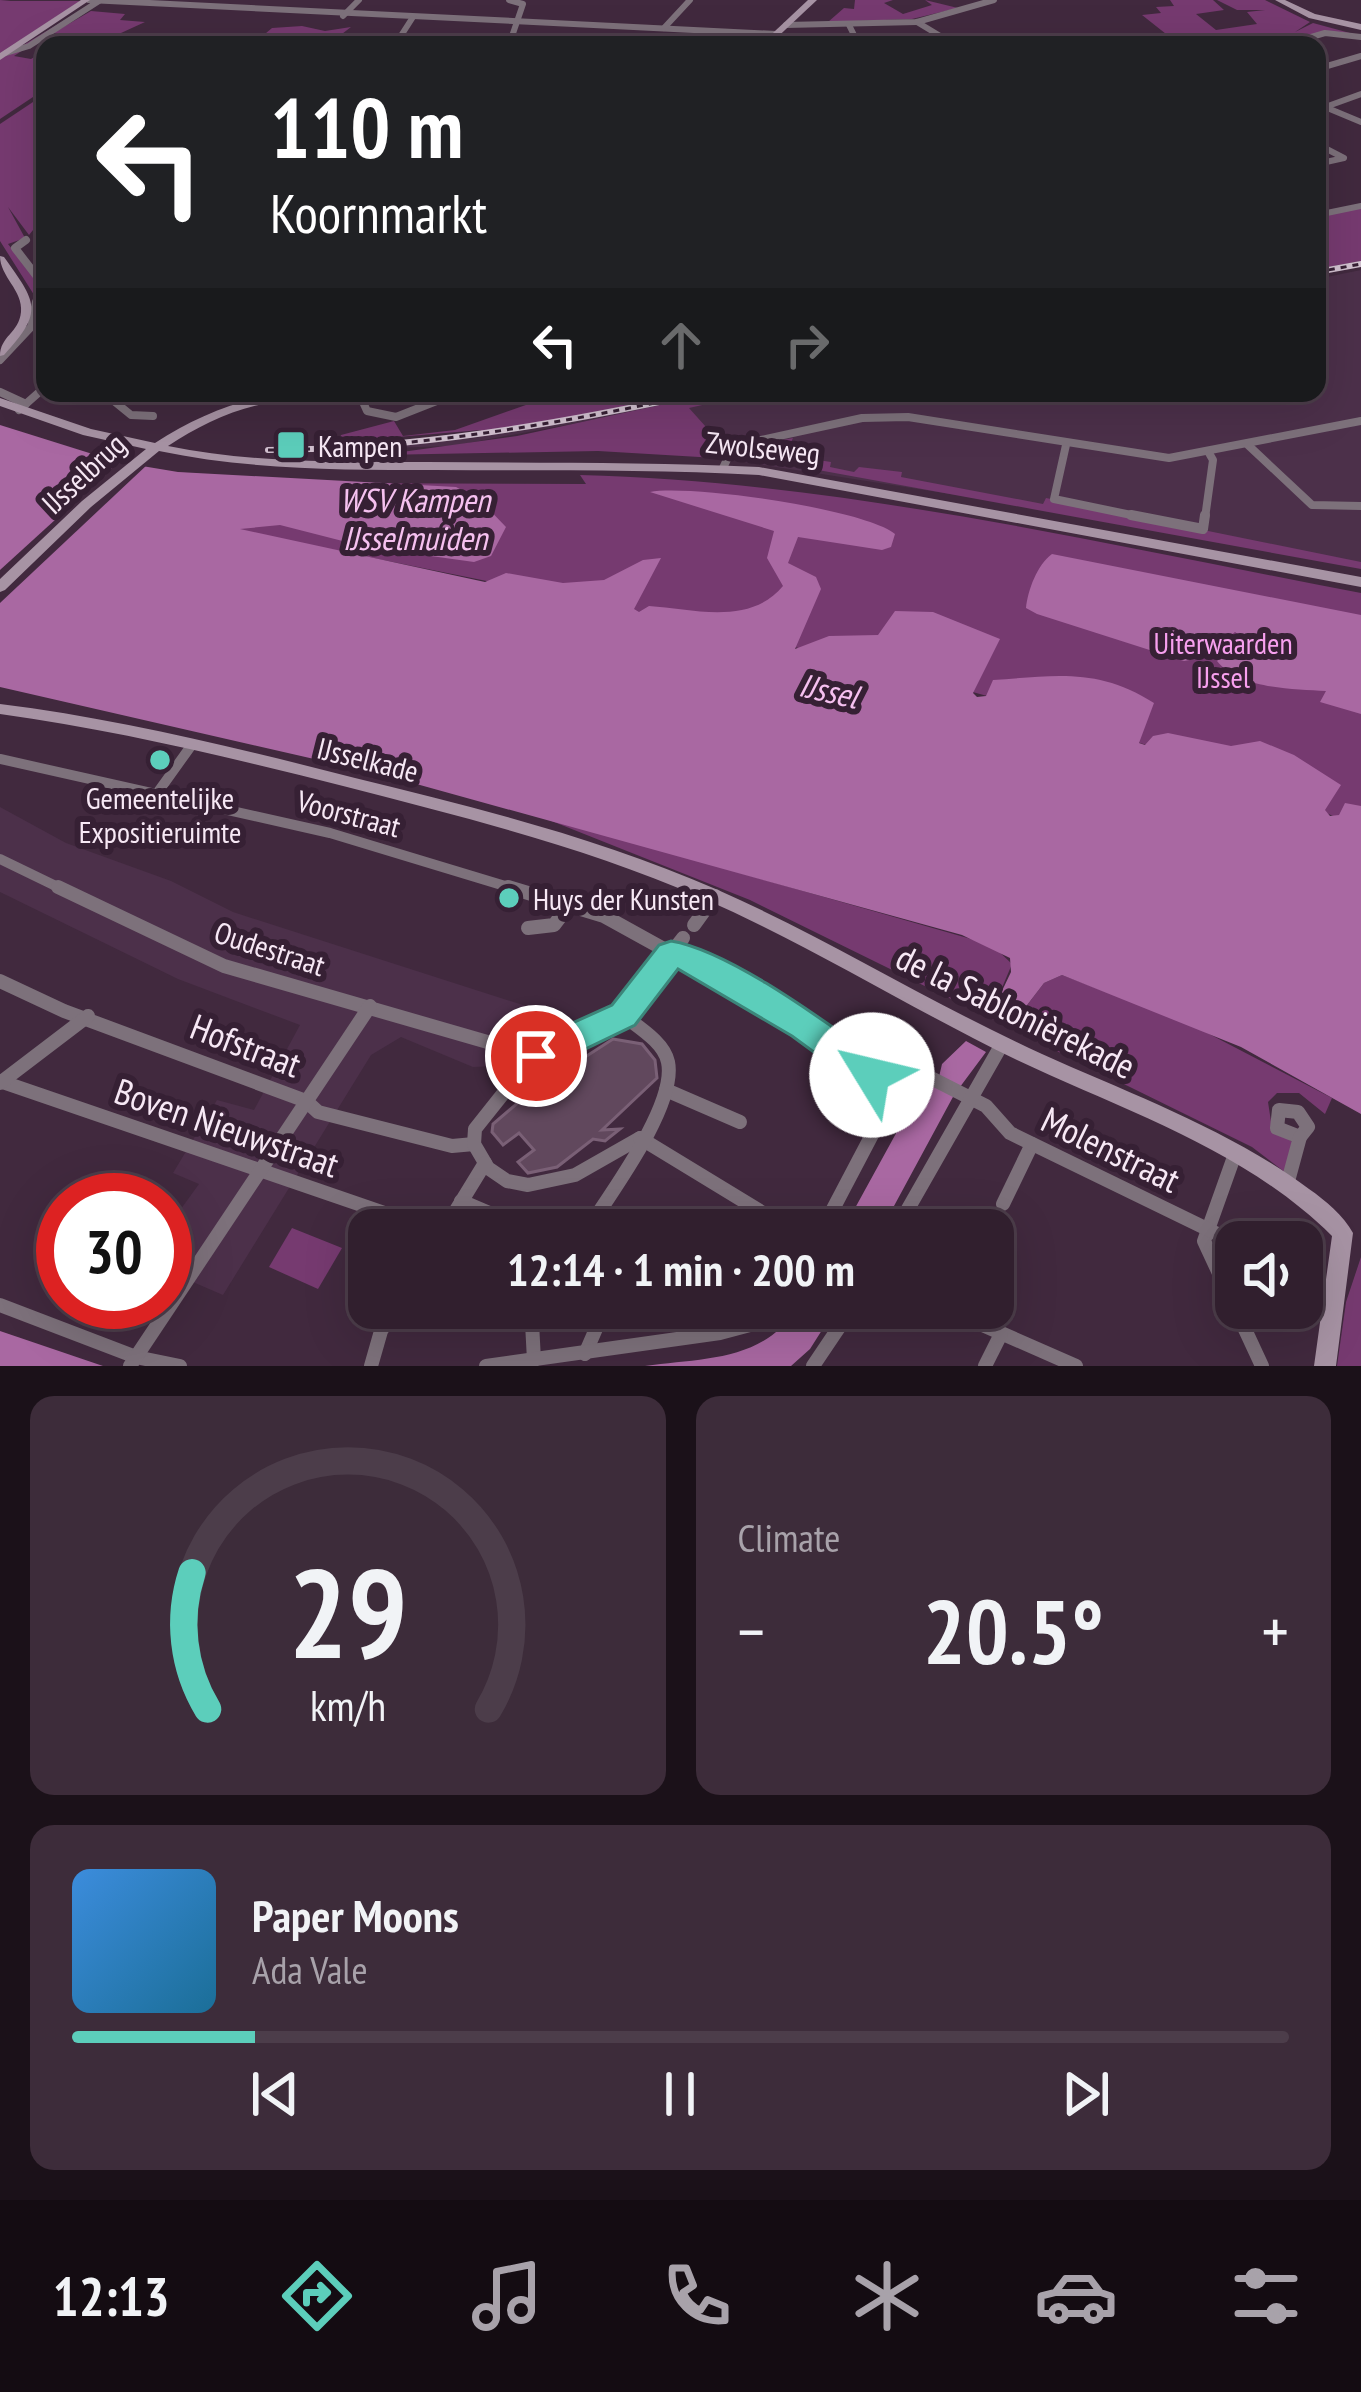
<!DOCTYPE html>
<meta charset="utf-8">
<style>
:root{--surface:#311f2e;--page:#3d2c3a;--text:#f1f3f6;--muted:#a8a2aa;--line:#4c3d4a;--accent:#5ccebb}
body{margin:0;font-family:"PT Sans Narrow",sans-serif;background:var(--page);color:var(--text);height:100vh;display:flex;flex-direction:column;font-size:45px;white-space:nowrap}
*{box-sizing:border-box;margin:0}
p{font-size:39px;color:var(--muted)}
.icon{flex:none;width:66px;height:66px;fill:none;stroke:currentColor;stroke-width:2;stroke-linecap:round;stroke-linejoin:round}
.map{position:relative;height:1366px;overflow:hidden}
.panel{display:flex;flex-direction:column;gap:30px;padding:30px;background:#1b1119;flex:1}
.panel>*{flex:none}
.hud{position:absolute;left:36px;top:36px;width:1290px;height:366px;border-radius:24px;box-shadow:0 12px 48px #0002,0 0 0 3px var(--line);background:#202124;color:#fff;overflow:hidden}
.controls{position:absolute;left:1215px;top:1221px;display:grid;gap:24px}
.controls a{display:grid;place-items:center;width:108px;height:108px;border-radius:24px;background:var(--surface);box-shadow:0 12px 48px #0002,0 0 0 3px var(--line);font-size:60px}
.speed{position:absolute;left:36px;top:1173px;display:flex;gap:24px;font-size:60px;font-weight:700;text-align:center}
.speed>*{display:grid;place-content:center;width:156px;height:156px;border-radius:50%;background:var(--surface);box-shadow:0 12px 48px #0002,0 0 0 3px var(--line);line-height:1}
.speed .limit{border:18px solid #d22;background:#fff;color:#111}
.pin{position:absolute;display:grid;place-items:center;width:102px;height:102px;color:#fff;margin:-51px;border:6px solid #fff;border-radius:50%;box-shadow:0 3px 12px #0007}
.me{position:absolute;width:132px;margin:-66px;rotate:306deg;stroke-linejoin:round;filter:drop-shadow(0 0 9px #0008)}
.turn{display:flex;align-items:center;gap:42px;height:252px;padding:0 36px;font-size:54px}
.turn .icon{width:156px;height:156px;stroke-width:2.5}
.turn b{display:block;font-size:84px;line-height:102px}
.lanes{display:flex;align-items:center;height:114px;padding:0 36px;background:#0003;justify-content:center;gap:60px;direction:ltr}
.lanes .off{opacity:.35}
.big{font-size:90px;font-weight:800;line-height:1.1}
.panel .card{flex:1;display:flex;flex-direction:column;justify-content:center;gap:18px;min-width:0;padding:0 42px;border-radius:24px;background:var(--page)}
.panel .dial{align-items:center;gap:0}
.dial svg{height:312px;overflow:visible;fill:none;stroke:var(--line);stroke-width:7;stroke-linecap:round;text-anchor:middle}
.dial text{fill:var(--text);stroke:none}
.song{display:flex;align-items:center;gap:36px}
.cover{width:144px;height:144px;border-radius:18px;background:linear-gradient(135deg,hsl(210 70% 55%),hsl(200 70% 35%))}
.played{height:12px;border-radius:6px;background:linear-gradient(90deg,var(--accent) 15%,var(--line) 15%)}
.keys{display:flex;justify-content:space-around;direction:ltr}
.heat{display:flex;justify-content:space-between;align-items:center;font-size:66px;direction:ltr}
.panel .tiles{flex:1;display:grid;gap:30px;grid-template-columns:1fr 1fr}
.card:last-child{grid-column:span 2}
.trip{position:absolute;left:348px;top:1209px;width:666px;height:120px;border-radius:24px;background:var(--surface);box-shadow:0 12px 48px #0002,0 0 0 3px var(--line);font-weight:800;line-height:120px;text-align:center}
.menu{display:flex;height:192px;justify-content:space-around;align-items:center;background:#140c12;color:var(--muted)}
.menu .icon{width:84px;height:84px}
.menu .on{color:var(--accent)}
.menu b{font-size:54px;color:var(--text)}
.map>svg:first-child{display:block}
</style>
<div class="map">
<svg width="1361" height="1366" viewBox="0 0 1361 1366">
<rect width="100%" height="100%" fill="#41293e"/>
<g fill="#4c304a">
<polygon points="1361,270 1361,565 1150,525 693,454 631,413 452,446 262,452 475,438 632,405 635,393 1317,393 1317,279"/>
<polygon points="0,807 66,843 171,881 233,912 529,1007 542,1042 519,1065 473,1067 401,1037 371,1055 223,1295 165,1270 165,1231 199,1184 173,1173 217,1100 254,1110 300,1025 178,979 0,892"/>
</g>
<g fill="#763a70">
<polygon points="0,0 11,1 80,1 0,54"/>
<polygon points="855,0 893,0 884,3 903,14 932,5 925,0 958,8 912,19 828,22 844,8 854,9"/>
<path d="M1170,0H1213L1224,10L1196,14L1216,30L1257,24L1247,12L1265,10H1237L1217,0H1265L1310,22L1295,32L1313,23L1361,36C1301,29 1241,45 1180,45L1142,15L1161,13L1156,7L1174,6Z"/>
<polygon points="95,2 14,56 31,59 45,51 45,89 0,119 0,59"/>
<polygon points="91,11 125,14 120,20 145,22 121,33 130,36 117,45 84,45 78,37 53,33"/>
<polygon points="302,26 325,31 351,27 338,37 346,38 341,45 252,45 272,28"/>
<polygon points="45,94 45,215 29,235 8,207 25,238 8,244 45,291 45,301 36,298 0,241 0,124"/>
<polygon points="1361,207 1361,261 1317,269 1317,216"/>
<polygon points="560,393 689,393 483,436 481,430 338,442 341,435 394,421 403,436 455,430"/>
<polygon points="716,393 756,393 689,408 723,446 716,458 598,451 380,455 517,436"/>
<polygon points="793,438 785,455 831,462 830,467 854,472 859,467 902,472 901,477 1043,504 1046,498 1361,562 1361,569 741,456 750,447"/>
<path d="M173,472L324,483L586,484L580,475C844,482 1102,544 1361,593V828C965,652 528,599 109,501Z"/>
<polygon points="534,814 992,945 1012,964 991,1014 1012,1025 1044,983 1062,975 1192,1025 1332,1098 1325,1114 1299,1093 1277,1093 1268,1102 1272,1128 1294,1143 1286,1173 1252,1147 750,900"/>
<polygon points="292,1228 342,1248 318,1289 269,1267"/>
<polygon points="1361,1257 1361,1366 1337,1366 1346,1302"/>
</g>
<g fill="#a968a2">
<path d="M0,425L118,462L178,472L456,487L479,499L506,527L491,556L474,562L366,547L280,525L240,529L485,582L506,573L563,583L604,580L643,560L661,558L634,609L639,612L649,606C693,609 750,626 783,586L767,558L774,531L650,492C689,484 865,509 895,534L891,547L882,550L798,537L788,563L816,577L821,589L795,649L829,636L878,635L895,611L933,612L1000,639L973,693L977,697L986,696L993,680C1054,676 1098,667 1154,703L1139,743L1145,745L1153,736L1168,733L1231,746L1260,741L1294,755L1341,785L1325,810L1330,816L1339,815L1345,803L1361,806V1114L1241,1047L1062,975L1044,983L1011,1026L991,1014L1011,972L1010,958L962,935L384,775L0,687Z"/>
<path d="M1052,554L1361,615V714L1320,702L1326,691C1292,689 1239,689 1217,661L1242,637L1235,632L1206,657L1184,661L1037,614L1026,608C1028,590 1037,565 1052,554Z"/>
<polygon points="966,1041 986,1052 954,1095 881,1230 843,1230 905,1117 939,1077 942,1064"/>
<path d="M797,1308H836L810,1349L791,1366H645C702,1358 763,1362 797,1308Z"/>
<polygon points="0,1331 103,1366 0,1366"/>
</g>
<polygon fill="#41293e" points="123,458 148,464 0,603 0,570"/>
<polygon fill="#61485d" stroke="#7a6076" stroke-width="3" points="613,1039 642,1044 655,1060 657,1078 602,1130 620,1129 605,1141 593,1139 557,1167 528,1173 518,1162 534,1150 519,1133 503,1145 492,1132 493,1124 539,1085 541,1072 549,1066 555,1063 554,1077"/>
<g fill="none" stroke-linecap="round" stroke-linejoin="round">
<g stroke="#7d717b" stroke-width="6">
<polyline points="89,0 776,34"/>
<polyline points="509,0 523,4 509,45"/>
<polyline points="343,16 359,0"/>
<polyline points="917,22 955,45"/>
<polyline points="786,25 917,22 994,0"/>
<polyline points="849,25 859,45"/>
<polyline points="664,28 690,0"/>
<polyline points="395,45 413,17"/>
<polyline points="1284,45 1325,33 1361,37"/>
<polyline points="6,53 29,46 99,1"/>
<polyline points="1317,69 1361,56"/>
<polyline points="1325,107 1361,122"/>
<polyline points="1317,110 1361,94"/>
<polyline points="1317,144 1344,158 1317,164"/>
<polyline points="1317,215 1361,206"/>
</g>
<g stroke="#7d717b" stroke-width="8">
<polyline points="26,240 15,248 45,287"/>
<polyline points="0,360 31,327 36,302"/>
<polyline points="0,392 26,404"/>
<polyline points="104,393 131,415 153,416"/>
<polyline points="359,393 367,411 396,417 457,393"/>
<polyline points="19,410 45,387"/>
<polyline points="1066,445 1054,499 1146,518"/>
<polyline points="1248,445 1312,505 1361,506"/>
<polyline points="723,468 732,449 747,443 862,418 908,417 1169,458 1361,421"/>
<polyline points="1205,518 1213,460 1209,453"/>
</g>
<g stroke="#7d717b" stroke-width="10">
<polyline points="1131,515 1203,529 1205,515"/>
<polyline points="0,759 330,833 518,890"/>
<polyline points="158,792 191,746"/>
<polyline points="0,859 64,890"/>
</g>
<g stroke="#7d717b" stroke-width="14">
<polyline points="58,887 224,966 536,1056"/>
<polyline points="508,887 604,916 803,1026 895,1091"/>
<polyline points="694,925 715,896"/>
<polyline points="528,928 554,925 570,904"/>
<polyline points="0,981 64,1011 306,1101 318,1112 452,1146 474,1144"/>
<polyline points="0,1081 434,1230"/>
<polyline points="0,1083 88,1016"/>
<polyline points="666,1090 740,1122"/>
<polygon points="1279,1110 1298,1112 1308,1127 1300,1137 1277,1128"/>
<polyline points="640,1138 575,1175 528,1185 507,1181 488,1168 474,1144 475,1129 525,1066 623,1015 683,938"/>
<polyline points="640,1138 791,1230"/>
<polyline points="1235,1154 1204,1241 1262,1366"/>
<polyline points="1287,1185 1300,1137"/>
<polyline points="461,1201 529,1230"/>
<polyline points="1003,1204 1032,1144"/>
<polyline points="444,1230 485,1163"/>
<path d="M587,1230C610,1194 677,1105 668,1062C664,1042 638,1027 623,1015"/>
<polyline points="822,1230 895,1091 927,1076 986,1106 1010,1133 1236,1243"/>
<polyline points="896,1230 1002,1044"/>
<polyline points="1302,1276 1333,1291"/>
<polyline points="0,1305 136,1357 180,1366"/>
<polyline points="944,1308 1076,1366"/>
<polyline points="585,1354 605,1308"/>
<polyline points="534,1360 532,1323 541,1308"/>
<polyline points="130,1366 370,1006"/>
<polyline points="371,1366 381,1331 396,1308"/>
<polyline points="486,1366 720,1333 750,1325 771,1308"/>
<polyline points="813,1366 852,1308"/>
<polyline points="985,1366 1001,1334"/>
</g>
<g fill="#a793a4" fill-rule="evenodd">
<polygon points="81,0 90,0 0,60 0,53"/>
<polygon points="808,0 817,0 769,45 760,45"/>
<polygon points="1275,0 1285,0 1315,14 1361,24 1361,30 1309,18"/>
<path d="M0,256L4,257C36,302 45,311 4,355L0,356C0,336 19,333 21,312C23,290 0,277 0,256Z"/>
<path d="M292,393H363L361,396C333,401 303,399 275,402C236,407 200,425 168,446C250,463 342,462 426,462C537,463 648,462 759,467L1361,577V587L759,475C651,469 543,471 435,470C344,470 249,470 159,451L91,507L5,590L0,592V579L82,501L146,449L83,435L0,406V398L91,429L155,443C197,416 242,397 292,393Z"/>
<path d="M0,704C120,719 238,748 355,778C478,808 602,839 718,890C829,939 932,1004 1042,1054C1133,1095 1228,1129 1309,1189C1325,1200 1344,1216 1353,1233L1336,1366H1314L1332,1236C1244,1149 1127,1112 1017,1060C911,1009 810,945 702,898C588,848 467,818 347,787C232,758 117,730 0,714Z"/>
</g>
<defs>
<g id="rail">
<polyline points="1317,272 1361,264"/>
<path d="M268,450C416,449 558,424 702,393"/>
</g>
</defs>
<use href="#rail" stroke="#d1c0cf" stroke-width="6"/>
<use href="#rail" stroke="#362034" stroke-width="3" stroke-dasharray="6" stroke-linecap="butt"/>
</g>
<path fill="#5ccebb" stroke="#3c867a" stroke-width="3" d="M671,941C732,951 832,1027 885,1064L890,1075L885,1086L872,1090L860,1086L792,1036L678,969L635,1025L548,1067L536,1071L524,1067L519,1056L524,1045L612,1005L659,945Z"/>
<g fill="#5ccebb" stroke="#362034" stroke-width="4.5">
<rect x="276" y="430" width="30" height="30" rx="6"/>
<circle cx="160" cy="760" r="12"/>
<circle cx="509" cy="898" r="12"/>
</g>
<g text-anchor="middle" dominant-baseline="central" stroke-width="12" stroke-linejoin="round" paint-order="stroke">
<g font-size="30" fill="#f7e8f5" stroke="#362034" text-anchor="start">
<text x="318" y="445">Kampen</text>
<text x="160" y="797" text-anchor="middle">Gemeentelijke<tspan x="160" dy="34">Expositieruimte</tspan></text>
<text x="533" y="898">Huys der Kunsten</text>
</g>
<g font-size="30" fill="#f7e8f5" stroke="#362034">
<text transform="translate(763 447) rotate(6)">Zwolseweg</text>
<text transform="translate(83 473) rotate(-43)">IJsselbrug</text>
<text transform="translate(368 759) rotate(14)">IJsselkade</text>
<text transform="translate(349 813) rotate(15)">Voorstraat</text>
<text transform="translate(270 948) rotate(18)">Oudestraat</text>
</g>
<g font-size="30" fill="#f8a0ef" stroke="#362034">
<text x="1223" y="642">Uiterwaarden<tspan x="1223" dy="34">IJssel</tspan></text>
</g>
<g font-size="33" font-style="italic" fill="#f6c1f0" stroke="#362034">
<text x="415" y="499">WSV Kampen<tspan x="415" dy="38">IJsselmuiden</tspan></text>
<text transform="translate(829 690) rotate(13)">IJssel</text>
</g>
<g font-size="36" fill="#f7e8f5" stroke="#362034">
<text transform="translate(1016 1011) rotate(26)">de la Sablonièrekade</text>
<text transform="translate(246 1045) rotate(21)">Hofstraat</text>
<text transform="translate(227 1127) rotate(19)">Boven Nieuwstraat</text>
<text transform="translate(1111 1149) rotate(26)">Molenstraat</text>
</g>
</g>
</svg>
<div class="controls">
<a><svg class="icon" aria-label="sound" viewBox="0 0 24 24"><path d="M4 9h4l5-4v14l-5-4H4zM17 9q2 3 0 6"/></svg></a>
</div>
<div class="speed"><div class="limit">30</div></div>
<div class="pin" style="left:536px;top:1056px;background:#d93025"><svg class="icon" aria-label="arrive" viewBox="0 0 24 24"><path d="M6 21V4h12l-3 4 3 4H6"/></svg></div>
<svg class="me" style="left:872px;top:1075px" viewBox="-20 -20 40 40"><circle r="19" fill="#fff"/><path d="M0-13L10 11 0 6-10 11z" fill="#5ccebb"/></svg>
<div class="trip">12:14 · 1 min · 200 m</div>
<div class="hud">
<div class="turn"><svg class="icon" aria-label="left" viewBox="0 0 24 24"><path d="M17 20v-9H6M10 6l-5 5 5 5"/></svg><div><b>110 m</b>Koornmarkt</div></div>
<div class="lanes"><svg class="icon" aria-label="left" viewBox="0 0 24 24"><path d="M17 20v-9H6M10 6l-5 5 5 5"/></svg><svg class="icon off" aria-label="ahead" viewBox="0 0 24 24"><path d="M12 20V5M6 11l6-6 6 6"/></svg><svg class="icon off" aria-label="right" viewBox="0 0 24 24"><path d="M7 20v-9h11M14 6l5 5-5 5"/></svg></div>
</div>
</div>
<section class="panel">
<div class="tiles">
<div class="card dial"><svg viewBox="0 0 100 80">
<path d="M14 69A42 42 0 1 1 86 69"/>
<path d="M14 69A42 42 0 0 1 10 34" stroke="#5ccebb"/>
<text x="50" y="56" font-size="32" font-weight="700">29</text>
<text x="50" y="72" font-size="11">km/h</text>
</svg></div>
<div class="card"><p>Climate</p>
<div class="heat"><a>−</a><b class="big">20.5°</b><a>+</a></div>
</div>
<div class="card">
<div class="song"><i class="cover"></i><div><b>Paper Moons</b><p>Ada Vale</p></div></div>
<div class="played"></div>
<div class="keys"><svg class="icon" aria-label="previous" viewBox="0 0 24 24"><path d="M18 5L8 12l10 7zM5 5v14"/></svg><svg class="icon" aria-label="pause" viewBox="0 0 24 24"><path d="M8 5v14M16 5v14"/></svg><svg class="icon" aria-label="next" viewBox="0 0 24 24"><path d="M6 5l10 7-10 7zM19 5v14"/></svg></div>
</div>
</div>
</section>
<nav class="menu">
<b>12:13</b>
<svg class="icon on" aria-label="directions" viewBox="0 0 24 24"><path d="M12 3l9 9-9 9-9-9zM9 14v-3h6M13 9l2 2-2 2"/></svg>
<svg class="icon" aria-label="music" viewBox="0 0 24 24"><path d="M9 18V5l10-2v13"/><circle cx="6" cy="18" r="3"/><circle cx="16" cy="16" r="3"/></svg>
<svg class="icon" aria-label="phone" viewBox="0 0 24 24"><path d="M5 4h4l2 5-3 2q2 4 5 5l2-3 5 2v4C11 20 4 13 5 4z"/></svg>
<svg class="icon" aria-label="climate" viewBox="0 0 24 24"><path d="M12 3v18M4 7l16 10M4 17L20 7"/></svg>
<svg class="icon" aria-label="car" viewBox="0 0 24 24"><path d="M5 17H2v-5l4-1 3-4h7l3 4 3 1v5h-3M9 17h6M6 11h13"/><circle cx="7" cy="17" r="2"/><circle cx="17" cy="17" r="2"/></svg>
<svg class="icon" aria-label="filters" viewBox="0 0 24 24"><path d="M4 7h16M4 17h16"/><circle cx="9" cy="7" r="2"/><circle cx="15" cy="17" r="2"/></svg>
</nav>
